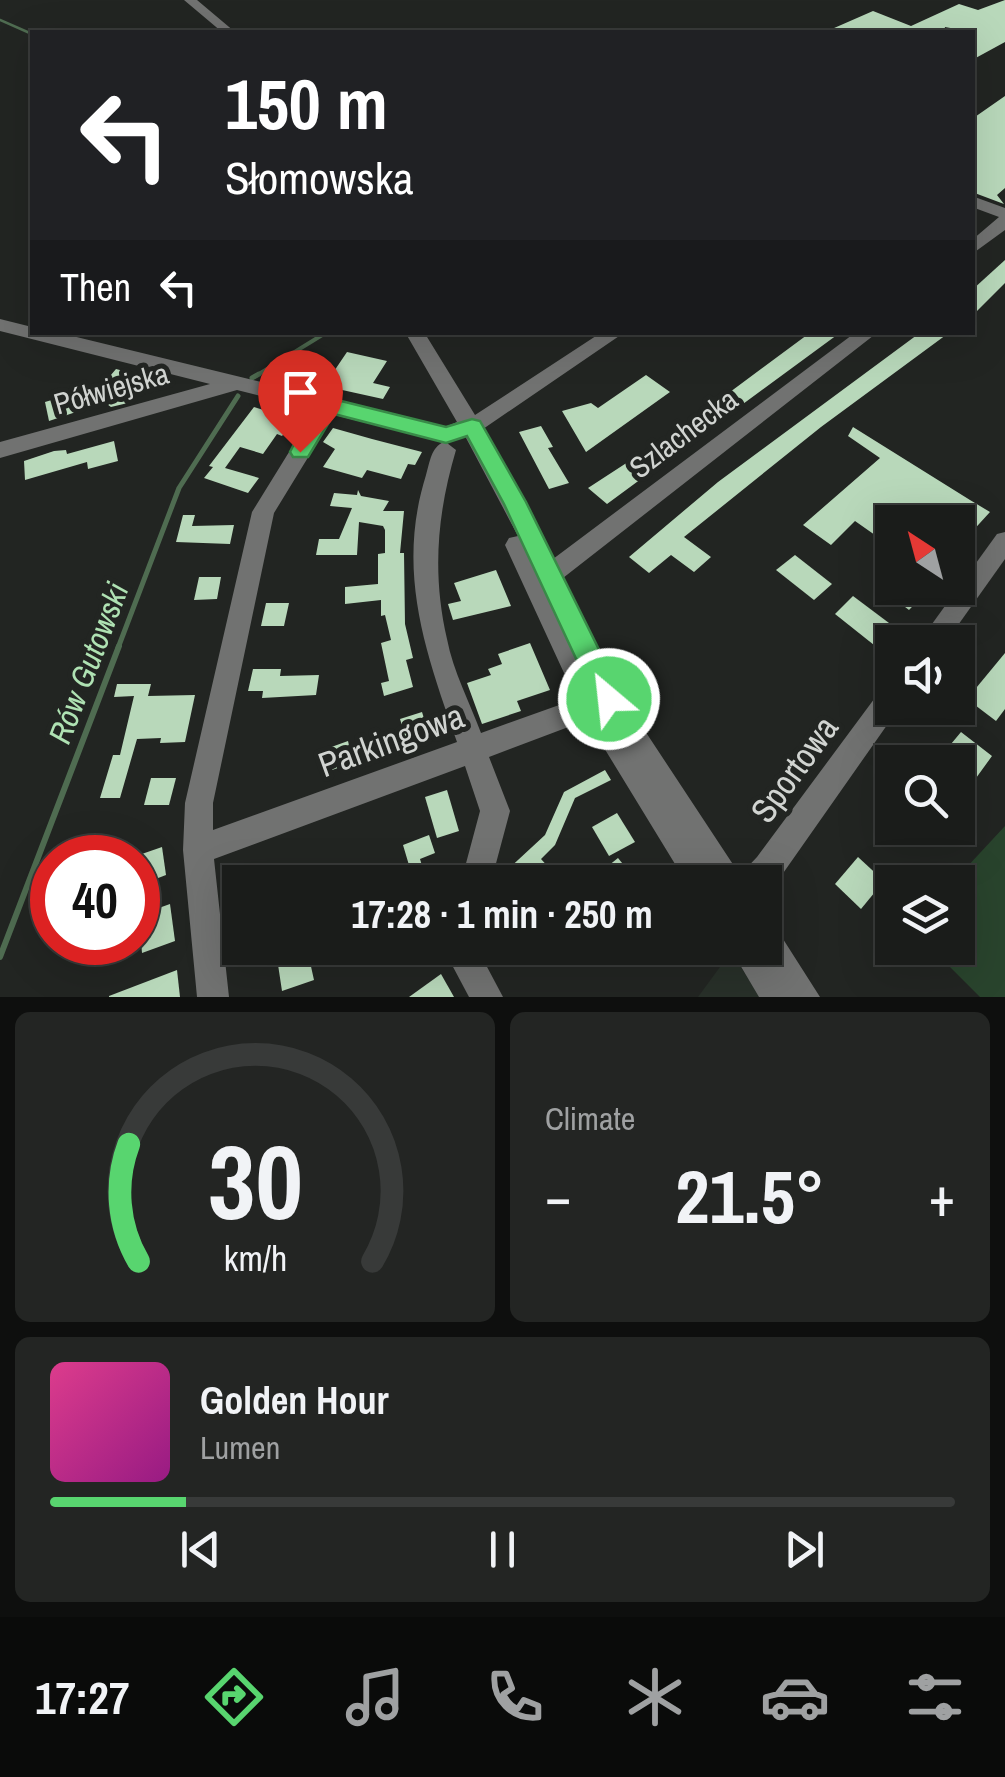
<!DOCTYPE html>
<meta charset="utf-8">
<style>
:root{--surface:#1a1c1a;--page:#232523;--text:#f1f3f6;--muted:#9fa1a2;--line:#383a39;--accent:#58d56f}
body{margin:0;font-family:"Archivo Narrow",sans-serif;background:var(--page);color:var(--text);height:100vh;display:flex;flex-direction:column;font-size:38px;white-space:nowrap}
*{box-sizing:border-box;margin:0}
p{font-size:32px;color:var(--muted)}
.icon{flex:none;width:55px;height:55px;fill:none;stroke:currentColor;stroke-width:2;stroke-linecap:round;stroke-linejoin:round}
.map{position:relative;height:997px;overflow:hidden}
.side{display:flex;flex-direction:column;gap:15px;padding:15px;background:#0e0f0e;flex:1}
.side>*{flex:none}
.hud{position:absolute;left:30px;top:30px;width:945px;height:305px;border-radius:0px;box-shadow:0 10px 40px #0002,0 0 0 2px var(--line);background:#202124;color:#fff;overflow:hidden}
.needle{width:65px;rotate:324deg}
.tools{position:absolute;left:875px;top:505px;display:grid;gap:20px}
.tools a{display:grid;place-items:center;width:100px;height:100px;border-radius:0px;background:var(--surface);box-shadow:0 10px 40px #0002,0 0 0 2px var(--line);font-size:50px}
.speed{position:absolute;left:30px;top:835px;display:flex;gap:20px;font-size:50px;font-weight:700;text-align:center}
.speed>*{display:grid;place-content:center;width:130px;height:130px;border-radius:50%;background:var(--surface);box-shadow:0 10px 40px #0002,0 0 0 2px var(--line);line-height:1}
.speed .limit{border:15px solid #d22;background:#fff;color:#111}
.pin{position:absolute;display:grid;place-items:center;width:85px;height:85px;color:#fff;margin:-102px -42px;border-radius:50% 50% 50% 0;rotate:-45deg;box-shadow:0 0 10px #0007}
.pin .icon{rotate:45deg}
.me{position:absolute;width:110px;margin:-55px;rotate:332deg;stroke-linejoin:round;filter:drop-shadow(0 0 8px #0008)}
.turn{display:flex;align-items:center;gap:35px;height:210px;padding:0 30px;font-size:45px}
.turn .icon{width:130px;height:130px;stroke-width:2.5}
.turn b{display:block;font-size:70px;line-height:85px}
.then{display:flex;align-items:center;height:95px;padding:0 30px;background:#0003;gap:20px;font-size:38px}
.big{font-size:75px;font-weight:700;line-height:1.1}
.side .card{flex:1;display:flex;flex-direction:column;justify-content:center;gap:15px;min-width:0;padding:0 35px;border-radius:15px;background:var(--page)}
.side .dial{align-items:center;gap:0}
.dial svg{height:260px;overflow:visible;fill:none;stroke:var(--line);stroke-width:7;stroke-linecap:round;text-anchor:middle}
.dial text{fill:var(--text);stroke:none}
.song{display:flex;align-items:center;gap:30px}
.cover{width:120px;height:120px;border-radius:15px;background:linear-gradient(135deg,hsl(330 70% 55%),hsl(310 70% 35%))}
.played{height:10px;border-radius:5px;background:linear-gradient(90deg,var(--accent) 15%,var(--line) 15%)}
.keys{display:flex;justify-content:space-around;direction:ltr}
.heat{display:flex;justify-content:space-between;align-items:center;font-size:55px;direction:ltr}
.side .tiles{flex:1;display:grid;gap:15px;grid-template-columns:1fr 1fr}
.card:last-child{grid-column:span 2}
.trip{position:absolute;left:222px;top:865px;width:560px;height:100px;border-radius:0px;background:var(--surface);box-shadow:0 10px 40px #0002,0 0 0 2px var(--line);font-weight:700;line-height:100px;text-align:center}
.tabs{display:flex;height:160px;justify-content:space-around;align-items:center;background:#0a0b0a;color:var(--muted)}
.tabs .icon{width:70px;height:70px}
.tabs .on{color:var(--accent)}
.tabs b{font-size:45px;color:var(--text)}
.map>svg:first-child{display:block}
</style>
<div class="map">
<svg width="1005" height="997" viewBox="0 0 1005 997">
<rect width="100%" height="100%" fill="#222522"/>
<polygon fill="#283029" points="731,952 760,997 698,997"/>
<polygon fill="#29442d" points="1005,826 1005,997 980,997 931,948 958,948 958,882 953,882"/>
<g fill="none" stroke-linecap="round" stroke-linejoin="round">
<polyline stroke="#4f6c51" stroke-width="2.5" points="0,20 32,34"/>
<polyline stroke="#4f6c51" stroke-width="4" points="254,377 327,332"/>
<g stroke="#4f6c51" stroke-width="5">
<polyline points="252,378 259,374"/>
<polyline points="118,648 179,488 238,396"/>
</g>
<polyline stroke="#4f6c51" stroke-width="6" points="0,957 119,646"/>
</g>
<g fill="#b8d8ba">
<polygon points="1005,0 1005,42 972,60 972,32 945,27 944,32 825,32 873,11 911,26 959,4 978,10"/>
<polygon points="1005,96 1005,188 997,195 1004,204 972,192 972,119"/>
<polygon points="1005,260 1005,283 972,316 972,290"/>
<polygon points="811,332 841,332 607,504 588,488 691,421"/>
<polygon points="921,332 950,332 821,427 684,537 711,557 694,572 671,555 649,573 629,557 718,482"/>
<polygon points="347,352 387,361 373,383 390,387 383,399 324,386"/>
<polygon points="116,369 139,375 133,381 145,383 132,402 111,407 104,402 116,385 105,382"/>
<polygon points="646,375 670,392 586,452 562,411 591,403 598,408"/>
<polygon points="72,394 76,412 49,421 45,402"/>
<polygon points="254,407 295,420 282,436 277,434 263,454 240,447 225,468 259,478 248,493 204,478 213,467 209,466"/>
<polygon points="541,426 553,447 548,448 569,483 549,489 519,432"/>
<polygon points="853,427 970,500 990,512 958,547 958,522 915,522 892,507 892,547 855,521 831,545 803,525 880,458 848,436"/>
<polygon points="333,428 372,439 422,452 415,465 408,464 401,479 367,470 362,478 323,467 335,449 323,442"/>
<polygon points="114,441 118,461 88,469 87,462 25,480 24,461 54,451 66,450 67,454"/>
<polygon points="358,490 361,496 389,501 383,511 404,511 400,553 404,553 405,624 413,658 406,660 413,687 384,696 381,683 389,681 381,643 391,640 385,615 381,616 381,600 345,604 345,587 378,584 378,554 385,553 385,530 383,526 359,522 357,555 316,555 319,539 339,539 352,508 330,506 334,493 357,495"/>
<polygon points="183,515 195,515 192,526 234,525 230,544 176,542"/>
<polygon points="795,555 832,584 814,600 776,570"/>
<polygon points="496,570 511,606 453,620 448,604 461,601 454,583"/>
<polygon points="199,577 221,577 217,599 194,600"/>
<polygon points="894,588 930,588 909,610 888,594"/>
<polygon points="853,596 893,626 874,645 835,614"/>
<polygon points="266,603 289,603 284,626 261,626"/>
<polygon points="530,643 550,690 517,701 521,711 482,724 467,683 491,675 488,669 502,664 498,654"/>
<polygon points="1005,653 1005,709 996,721 967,699"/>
<polygon points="253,669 281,669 280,676 319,675 316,695 262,698 263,691 248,691"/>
<polygon points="117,684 151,684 148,696 195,695 185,742 160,743 161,738 137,739 120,798 100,798 113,755 120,755 134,696 114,697"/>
<polygon points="422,712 430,738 408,745 400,719"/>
<polygon points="961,732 992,756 971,785 965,780 958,791 958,762 936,762"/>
<polygon points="348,741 353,763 329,771 323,750"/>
<polygon points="605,770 611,780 575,798 555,845 541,859 562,882 515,882 506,871 545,835 564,792"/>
<polygon points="151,778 176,778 169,805 144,805"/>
<polygon points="447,790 459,831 437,838 425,797"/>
<polygon points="617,813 635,842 609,856 592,827"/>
<polygon points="429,835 435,853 420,859 427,882 414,882 403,845"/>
<polygon points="112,836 109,851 72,852 76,837"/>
<polygon points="162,847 166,875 140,885 136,856"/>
<polygon points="858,857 884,881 861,909 835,884"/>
<polygon points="618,858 631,874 621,882 588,882"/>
<polygon points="170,904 175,941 142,953 139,915"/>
<polygon points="307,948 316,948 318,960 310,962 314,980 282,991 277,958"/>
<polygon points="177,970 180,997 109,997 109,996"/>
<polygon points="441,974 454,997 409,997"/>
</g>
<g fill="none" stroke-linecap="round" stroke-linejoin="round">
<g fill="#717271" fill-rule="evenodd">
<polygon points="184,0 197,0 235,32 222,32"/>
<polygon points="972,196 1005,208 1005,230 972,254 972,240 999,217 972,207"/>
<path d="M0,319L32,327V332H56L445,427L457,422L405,332H424L475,415L602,332H625L483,429L512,477L553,559L856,332H878L563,578L618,690L740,875L757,857L883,687L892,684V708H899L779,879L765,891V882H686L587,720L489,757L510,811L491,882H461L480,811L465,766L214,859L229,997H197L183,850L185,803L252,512L315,410L237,390L0,458V442L210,384L0,331ZM334,415L444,442C431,447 430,462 426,475C396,571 425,651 457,742L213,830V803L274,513ZM465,436L518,536L509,538L505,545L576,699L481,733C470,703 453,671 447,639C432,574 437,514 456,450L447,443Z"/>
<polygon points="1005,532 1005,559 946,642 919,642 997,534"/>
<polygon points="765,923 776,928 820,997 759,997 730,948 765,948"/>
<polygon points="443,948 477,948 503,997 469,997"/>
</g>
</g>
<polygon fill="#58d56f" stroke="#398a48" stroke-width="2.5" points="329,398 446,427 472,419 480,421 526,502 619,690 623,699 619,708 609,711 599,708 504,504 467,436 446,443 334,414 308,457 293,457 290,452 293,446 321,400"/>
<g text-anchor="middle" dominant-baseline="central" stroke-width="10" stroke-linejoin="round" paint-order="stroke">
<g font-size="30" fill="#d1d4d1" stroke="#222522">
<text transform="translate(111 388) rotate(-16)">Półwiejska</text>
<text transform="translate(683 433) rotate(-37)">Szlachecka</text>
</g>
<g font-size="32" font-style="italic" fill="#afe2b3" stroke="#222522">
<text transform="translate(88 663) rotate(-69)">Rów Gutowski</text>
</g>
<g font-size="35" fill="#d1d4d1" stroke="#222522">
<text transform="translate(391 740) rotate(-20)">Parkingowa</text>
<text transform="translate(794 769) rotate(-54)">Sportowa</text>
</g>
</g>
</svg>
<div class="tools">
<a><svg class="needle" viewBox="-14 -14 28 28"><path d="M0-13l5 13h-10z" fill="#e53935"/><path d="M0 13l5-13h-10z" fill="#9fa1a2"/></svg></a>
<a><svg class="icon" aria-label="sound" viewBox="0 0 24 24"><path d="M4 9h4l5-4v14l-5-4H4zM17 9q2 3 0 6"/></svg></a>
<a><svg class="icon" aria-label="search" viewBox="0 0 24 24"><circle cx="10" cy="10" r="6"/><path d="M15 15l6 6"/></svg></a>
<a><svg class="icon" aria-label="layers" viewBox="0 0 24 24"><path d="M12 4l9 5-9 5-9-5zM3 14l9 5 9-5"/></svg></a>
</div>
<div class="speed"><div class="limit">40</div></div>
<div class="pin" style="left:300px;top:452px;background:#d93025"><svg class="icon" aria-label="arrive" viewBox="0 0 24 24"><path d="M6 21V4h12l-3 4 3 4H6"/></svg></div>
<svg class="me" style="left:609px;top:699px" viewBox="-20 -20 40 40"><circle r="17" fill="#58d56f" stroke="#fff" stroke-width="3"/><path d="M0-11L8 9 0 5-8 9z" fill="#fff"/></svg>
<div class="trip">17:28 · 1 min · 250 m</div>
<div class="hud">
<div class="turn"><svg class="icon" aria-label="left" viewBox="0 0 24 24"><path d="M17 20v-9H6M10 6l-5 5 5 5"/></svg><div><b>150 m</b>Słomowska</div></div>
<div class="then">Then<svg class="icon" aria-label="left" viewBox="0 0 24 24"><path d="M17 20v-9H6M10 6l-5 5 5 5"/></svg></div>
</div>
</div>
<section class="side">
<div class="tiles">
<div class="card dial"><svg viewBox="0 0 100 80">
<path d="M14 69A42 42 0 1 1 86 69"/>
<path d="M14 69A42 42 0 0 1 11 33" stroke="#58d56f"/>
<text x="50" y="56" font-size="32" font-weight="700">30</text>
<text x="50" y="72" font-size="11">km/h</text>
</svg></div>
<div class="card"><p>Climate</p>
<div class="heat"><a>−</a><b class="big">21.5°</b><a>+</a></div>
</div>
<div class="card">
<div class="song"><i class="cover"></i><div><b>Golden Hour</b><p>Lumen</p></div></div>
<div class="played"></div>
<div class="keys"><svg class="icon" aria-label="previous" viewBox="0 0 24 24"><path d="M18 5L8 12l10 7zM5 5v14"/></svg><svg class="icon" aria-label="pause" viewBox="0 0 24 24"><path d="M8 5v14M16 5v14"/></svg><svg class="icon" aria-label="next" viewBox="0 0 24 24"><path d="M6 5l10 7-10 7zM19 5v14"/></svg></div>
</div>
</div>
</section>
<nav class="tabs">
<b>17:27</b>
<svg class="icon on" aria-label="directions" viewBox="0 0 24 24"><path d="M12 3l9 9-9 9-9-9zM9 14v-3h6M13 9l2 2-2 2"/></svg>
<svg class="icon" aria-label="music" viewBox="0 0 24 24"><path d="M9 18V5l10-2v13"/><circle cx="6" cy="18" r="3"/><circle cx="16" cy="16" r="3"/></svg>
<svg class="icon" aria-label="phone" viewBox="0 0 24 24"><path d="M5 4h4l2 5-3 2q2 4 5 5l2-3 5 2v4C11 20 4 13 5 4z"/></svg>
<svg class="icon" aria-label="climate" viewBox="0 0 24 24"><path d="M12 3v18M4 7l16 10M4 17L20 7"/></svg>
<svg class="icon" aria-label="car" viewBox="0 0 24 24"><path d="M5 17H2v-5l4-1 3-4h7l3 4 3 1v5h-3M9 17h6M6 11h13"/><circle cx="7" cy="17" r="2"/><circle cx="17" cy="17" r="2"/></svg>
<svg class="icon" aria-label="filters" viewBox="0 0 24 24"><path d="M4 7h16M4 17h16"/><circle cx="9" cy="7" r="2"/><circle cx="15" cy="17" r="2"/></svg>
</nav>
